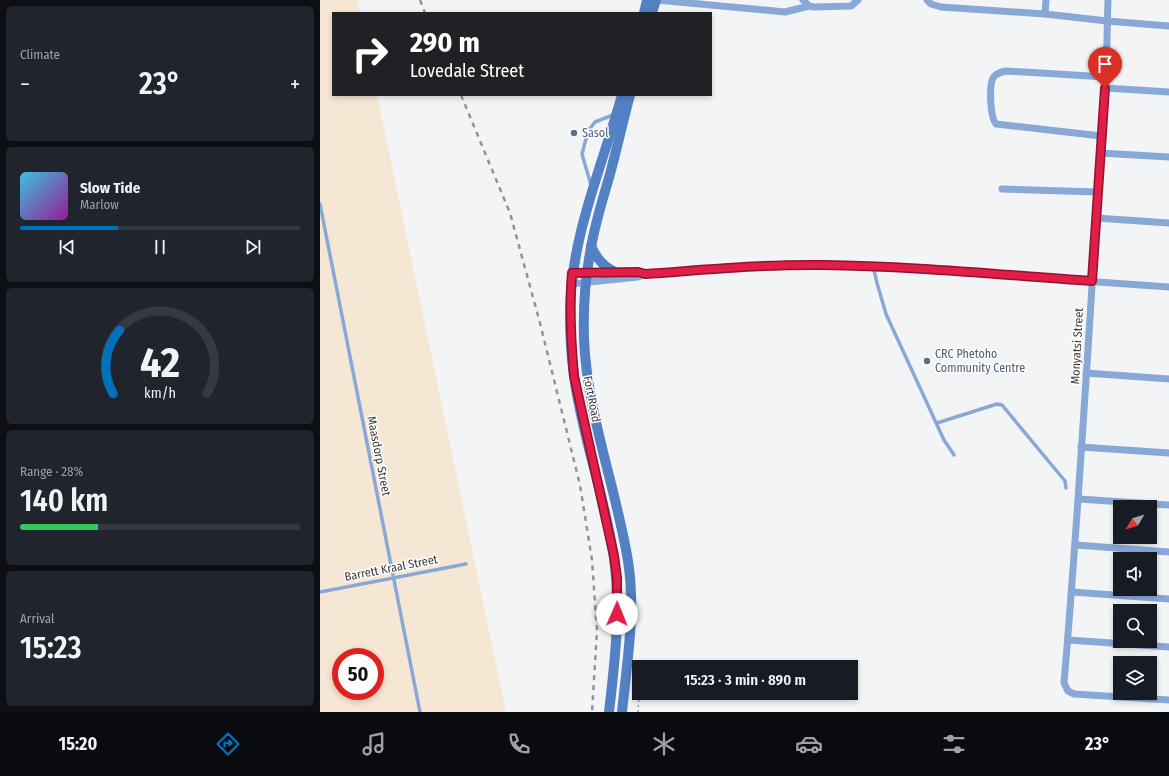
<!DOCTYPE html>
<meta charset="utf-8">
<style>
:root{--surface:#171b24;--page:#20242c;--text:#f1f3f6;--muted:#9ea1a6;--line:#363941;--accent:#0071bb}
body{margin:0;font-family:"Fira Sans Condensed",sans-serif;background:var(--page);color:var(--text);height:100vh;display:flex;flex-direction:column;font-size:15px;white-space:nowrap}
*{box-sizing:border-box;margin:0}
p{font-size:13px;color:var(--muted)}
.icon{flex:none;width:22px;height:22px;fill:none;stroke:currentColor;stroke-width:2;stroke-linecap:round;stroke-linejoin:round}
.map{position:relative;flex:1;overflow:hidden}
.panel{display:flex;flex-direction:column;gap:6px;padding:6px;background:#0d0f14;width:320px}
.panel>*{flex:none}
.hud{position:absolute;left:12px;top:12px;width:380px;height:84px;border-radius:0px;box-shadow:0 2px 6px #0003;background:#202124;color:#fff;overflow:hidden}
.needle{width:26px;rotate:232deg}
.buttons{position:absolute;left:793px;top:500px;display:grid;gap:8px}
.buttons a{display:grid;place-items:center;width:44px;height:44px;border-radius:0px;background:var(--surface);box-shadow:0 2px 6px #0003;font-size:20px}
.speed{position:absolute;left:12px;top:648px;display:flex;gap:8px;font-size:20px;font-weight:700;text-align:center}
.speed>*{display:grid;place-content:center;width:52px;height:52px;border-radius:50%;background:var(--surface);box-shadow:0 2px 6px #0003;line-height:1}
.speed .limit{border:6px solid #d22;background:#fff;color:#111}
.pin{position:absolute;display:grid;place-items:center;width:34px;height:34px;color:#fff;margin:-41px -17px;border-radius:50% 50% 50% 0;rotate:-45deg;box-shadow:0 0 4px #0007}
.pin .icon{rotate:45deg}
.me{position:absolute;width:44px;margin:-22px;rotate:1deg;stroke-linejoin:round;filter:drop-shadow(0 0 3px #0008)}
.turn{display:flex;align-items:center;gap:14px;height:84px;padding:0 12px;font-size:18px}
.turn .icon{width:52px;height:52px;stroke-width:2.5}
.turn b{display:block;font-size:28px;line-height:34px}
.big{font-size:30px;font-weight:600;line-height:1.1}
.panel .tile{flex:1;display:flex;flex-direction:column;justify-content:center;gap:6px;min-width:0;padding:0 14px;border-radius:6px;background:var(--page)}
.panel .dial{align-items:center;gap:0}
.dial svg{height:104px;overflow:visible;fill:none;stroke:var(--line);stroke-width:7;stroke-linecap:round;text-anchor:middle}
.dial text{fill:var(--text);stroke:none}
.song{display:flex;align-items:center;gap:12px}
.cover{width:48px;height:48px;border-radius:6px;background:linear-gradient(135deg,hsl(190 70% 55%),hsl(300 70% 35%))}
.played{height:4px;border-radius:2px;background:linear-gradient(90deg,var(--accent) 35%,var(--line) 35%)}
.keys{display:flex;justify-content:space-around;direction:ltr}
.heat{display:flex;justify-content:space-between;align-items:center;font-size:22px;direction:ltr}
.charge{height:6px;border-radius:3px;background:linear-gradient(90deg,#34c759 28%,var(--line) 0)}
.trip{position:absolute;left:312px;top:660px;width:226px;height:40px;border-radius:0px;background:var(--surface);box-shadow:0 2px 6px #0003;font-weight:600;line-height:40px;text-align:center}
.dock{display:flex;height:64px;justify-content:space-around;align-items:center;background:#090b0e;color:var(--muted)}
.dock .icon{width:28px;height:28px}
.dock .active{color:var(--accent)}
.dock b{font-size:18px;color:var(--text)}
main{display:flex;flex:1;min-height:0}
.map>svg:first-child{display:block}
</style>
<main>
<section class="panel">
<div class="tile"><p>Climate</p>
<div class="heat"><a>−</a><b class="big">23°</b><a>+</a></div>
</div>
<div class="tile">
<div class="song"><i class="cover"></i><div><b>Slow Tide</b><p>Marlow</p></div></div>
<div class="played"></div>
<div class="keys"><svg class="icon" aria-label="previous" viewBox="0 0 24 24"><path d="M18 5L8 12l10 7zM5 5v14"/></svg><svg class="icon" aria-label="pause" viewBox="0 0 24 24"><path d="M8 5v14M16 5v14"/></svg><svg class="icon" aria-label="next" viewBox="0 0 24 24"><path d="M6 5l10 7-10 7zM19 5v14"/></svg></div>
</div>
<div class="tile dial"><svg viewBox="0 0 100 80">
<path d="M14 69A42 42 0 1 1 86 69"/>
<path d="M14 69A42 42 0 0 1 19 20" stroke="#0071bb"/>
<text x="50" y="56" font-size="32" font-weight="700">42</text>
<text x="50" y="72" font-size="11">km/h</text>
</svg></div>
<div class="tile"><p>Range · 28%</p><b class="big">140 km</b><div class="charge"></div></div>
<div class="tile"><p>Arrival</p><b class="big">15:23</b></div>
</section>
<div class="map">
<svg width="849" height="712" viewBox="0 0 849 712">
<rect width="100%" height="100%" fill="#f3f4f6"/>
<path fill="#f6e7d4" fill-rule="evenodd" d="M0,0H37L40,13H13V95H57L186,712H0ZM21,657H55V691H21Z"/>
<g fill="none" stroke-linecap="round" stroke-linejoin="round">
<polyline stroke="#9a9b9c" stroke-width="1.5" stroke-dasharray="2 3" stroke-linecap="butt" points="318,712 319,698"/>
<g stroke="#88a8d6" stroke-width="3.5">
<polyline points="271,185 262,154 268,131 275,122 293,115"/>
<polyline points="0,204 100,712"/>
<polyline points="553,266 557,283 566,314 624,440 634,455"/>
<polyline points="617,423 677,404 682,405 745,481 746,488"/>
<polyline points="0,592 146,564"/>
</g>
<g stroke="#88a8d6" stroke-width="7">
<polyline points="337,0 465,12 489,6"/>
<polyline points="483,0 489,6 494,7 531,6 538,0"/>
<polyline points="607,0 611,4 621,7 725,14 787,21 849,26"/>
<path d="M788,0C787,30 787,60 785,89C771,287 761,486 744,683L748,691L754,694L849,700"/>
<polyline points="725,14 726,0"/>
<polyline points="785,88 849,92"/>
<path d="M781,136L676,124C670,117 669,86 673,78C676,73 681,72 686,71L785,77"/>
<polyline points="780,153 849,157"/>
<polyline points="682,189 777,192"/>
<polyline points="776,218 849,223"/>
<polyline points="253,273 318,272 325,274 446,266 552,266 849,287"/>
<polyline points="251,284 318,277 325,274"/>
<polyline points="766,373 849,379"/>
<polyline points="761,447 849,453"/>
<polyline points="759,499 849,505"/>
<polyline points="756,545 849,552"/>
<polyline points="752,592 849,599"/>
<polyline points="748,640 849,647"/>
</g>
<g stroke="#5381c4" stroke-width="10">
<polyline points="324,13 327,0"/>
<polyline points="332,13 336,0"/>
<path d="M271,246C277,259 283,266 295,272"/>
<path d="M289,712C295,661 301,609 294,558C285,496 262,437 254,376C251,355 250,333 250,312C251,236 282,167 302,95"/>
<path d="M302,712C307,662 316,611 308,561C296,487 267,414 264,339C263,308 265,278 271,248C275,223 283,199 290,174C297,148 303,121 310,95"/>
</g>
<g stroke="#949496" stroke-width="2.5" stroke-dasharray="5 5" stroke-linecap="butt">
<polyline points="100,0 105,13"/>
<polyline points="141,95 190,213 220,323 260,485 272,560 277,631 272,712"/>
</g>
</g>
<g fill="none" stroke-linecap="round" stroke-linejoin="round">
<defs>
<path id="route" d="M297,614V578L294,556L254,376C251,342 249,307 252,273L318,272L325,274C384,270 444,264 503,265C593,266 682,275 772,281L785,88"/>
</defs>
<use href="#route" stroke="#92132f" stroke-width="10"/>
<use href="#route" stroke="#e11d48" stroke-width="7"/>
</g>
<g fill="#5c6f8a" stroke="#fff" stroke-width="1.5">
<circle cx="254" cy="133" r="4"/>
<circle cx="607" cy="361" r="4"/>
</g>
<g text-anchor="middle" dominant-baseline="central" stroke-width="3" stroke-linejoin="round" paint-order="stroke">
<g font-size="12" fill="#4e5e75" stroke="#fff" text-anchor="start">
<text x="262" y="133">Sasol</text>
<text x="615" y="354">CRC Phetoho<tspan x="615" dy="14">Community Centre</tspan></text>
</g>
<g font-size="12" fill="#383839" stroke="#fff">
<text transform="translate(757 346) rotate(-87)">Monyatsi Street</text>
<text transform="translate(272 399) rotate(79)">Fort Road</text>
<text transform="translate(59 456) rotate(79)">Maasdorp Street</text>
<text transform="translate(71 568) rotate(-11)">Barrett Kraal Street</text>
</g>
</g>
</svg>
<div class="buttons">
<a><svg class="needle" viewBox="-14 -14 28 28"><path d="M0-13l5 13h-10z" fill="#e53935"/><path d="M0 13l5-13h-10z" fill="#9ea1a6"/></svg></a>
<a><svg class="icon" aria-label="sound" viewBox="0 0 24 24"><path d="M4 9h4l5-4v14l-5-4H4zM17 9q2 3 0 6"/></svg></a>
<a><svg class="icon" aria-label="search" viewBox="0 0 24 24"><circle cx="10" cy="10" r="6"/><path d="M15 15l6 6"/></svg></a>
<a><svg class="icon" aria-label="layers" viewBox="0 0 24 24"><path d="M12 4l9 5-9 5-9-5zM3 14l9 5 9-5"/></svg></a>
</div>
<div class="speed"><div class="limit">50</div></div>
<div class="pin" style="left:785px;top:88px;background:#d93025"><svg class="icon" aria-label="arrive" viewBox="0 0 24 24"><path d="M6 21V4h12l-3 4 3 4H6"/></svg></div>
<svg class="me" style="left:297px;top:614px" viewBox="-20 -20 40 40"><circle r="19" fill="#fff"/><path d="M0-13L10 11 0 6-10 11z" fill="#e11d48"/></svg>
<div class="trip">15:23 · 3 min · 890 m</div>
<div class="hud">
<div class="turn"><svg class="icon" aria-label="right" viewBox="0 0 24 24"><path d="M7 20v-9h11M14 6l5 5-5 5"/></svg><div><b>290 m</b>Lovedale Street</div></div>
</div>
</div>
</main>
<nav class="dock">
<b>15:20</b>
<svg class="icon active" aria-label="directions" viewBox="0 0 24 24"><path d="M12 3l9 9-9 9-9-9zM9 14v-3h6M13 9l2 2-2 2"/></svg>
<svg class="icon" aria-label="music" viewBox="0 0 24 24"><path d="M9 18V5l10-2v13"/><circle cx="6" cy="18" r="3"/><circle cx="16" cy="16" r="3"/></svg>
<svg class="icon" aria-label="phone" viewBox="0 0 24 24"><path d="M5 4h4l2 5-3 2q2 4 5 5l2-3 5 2v4C11 20 4 13 5 4z"/></svg>
<svg class="icon" aria-label="climate" viewBox="0 0 24 24"><path d="M12 3v18M4 7l16 10M4 17L20 7"/></svg>
<svg class="icon" aria-label="car" viewBox="0 0 24 24"><path d="M5 17H2v-5l4-1 3-4h7l3 4 3 1v5h-3M9 17h6M6 11h13"/><circle cx="7" cy="17" r="2"/><circle cx="17" cy="17" r="2"/></svg>
<svg class="icon" aria-label="filters" viewBox="0 0 24 24"><path d="M4 7h16M4 17h16"/><circle cx="9" cy="7" r="2"/><circle cx="15" cy="17" r="2"/></svg>
<b>23°</b>
</nav>
